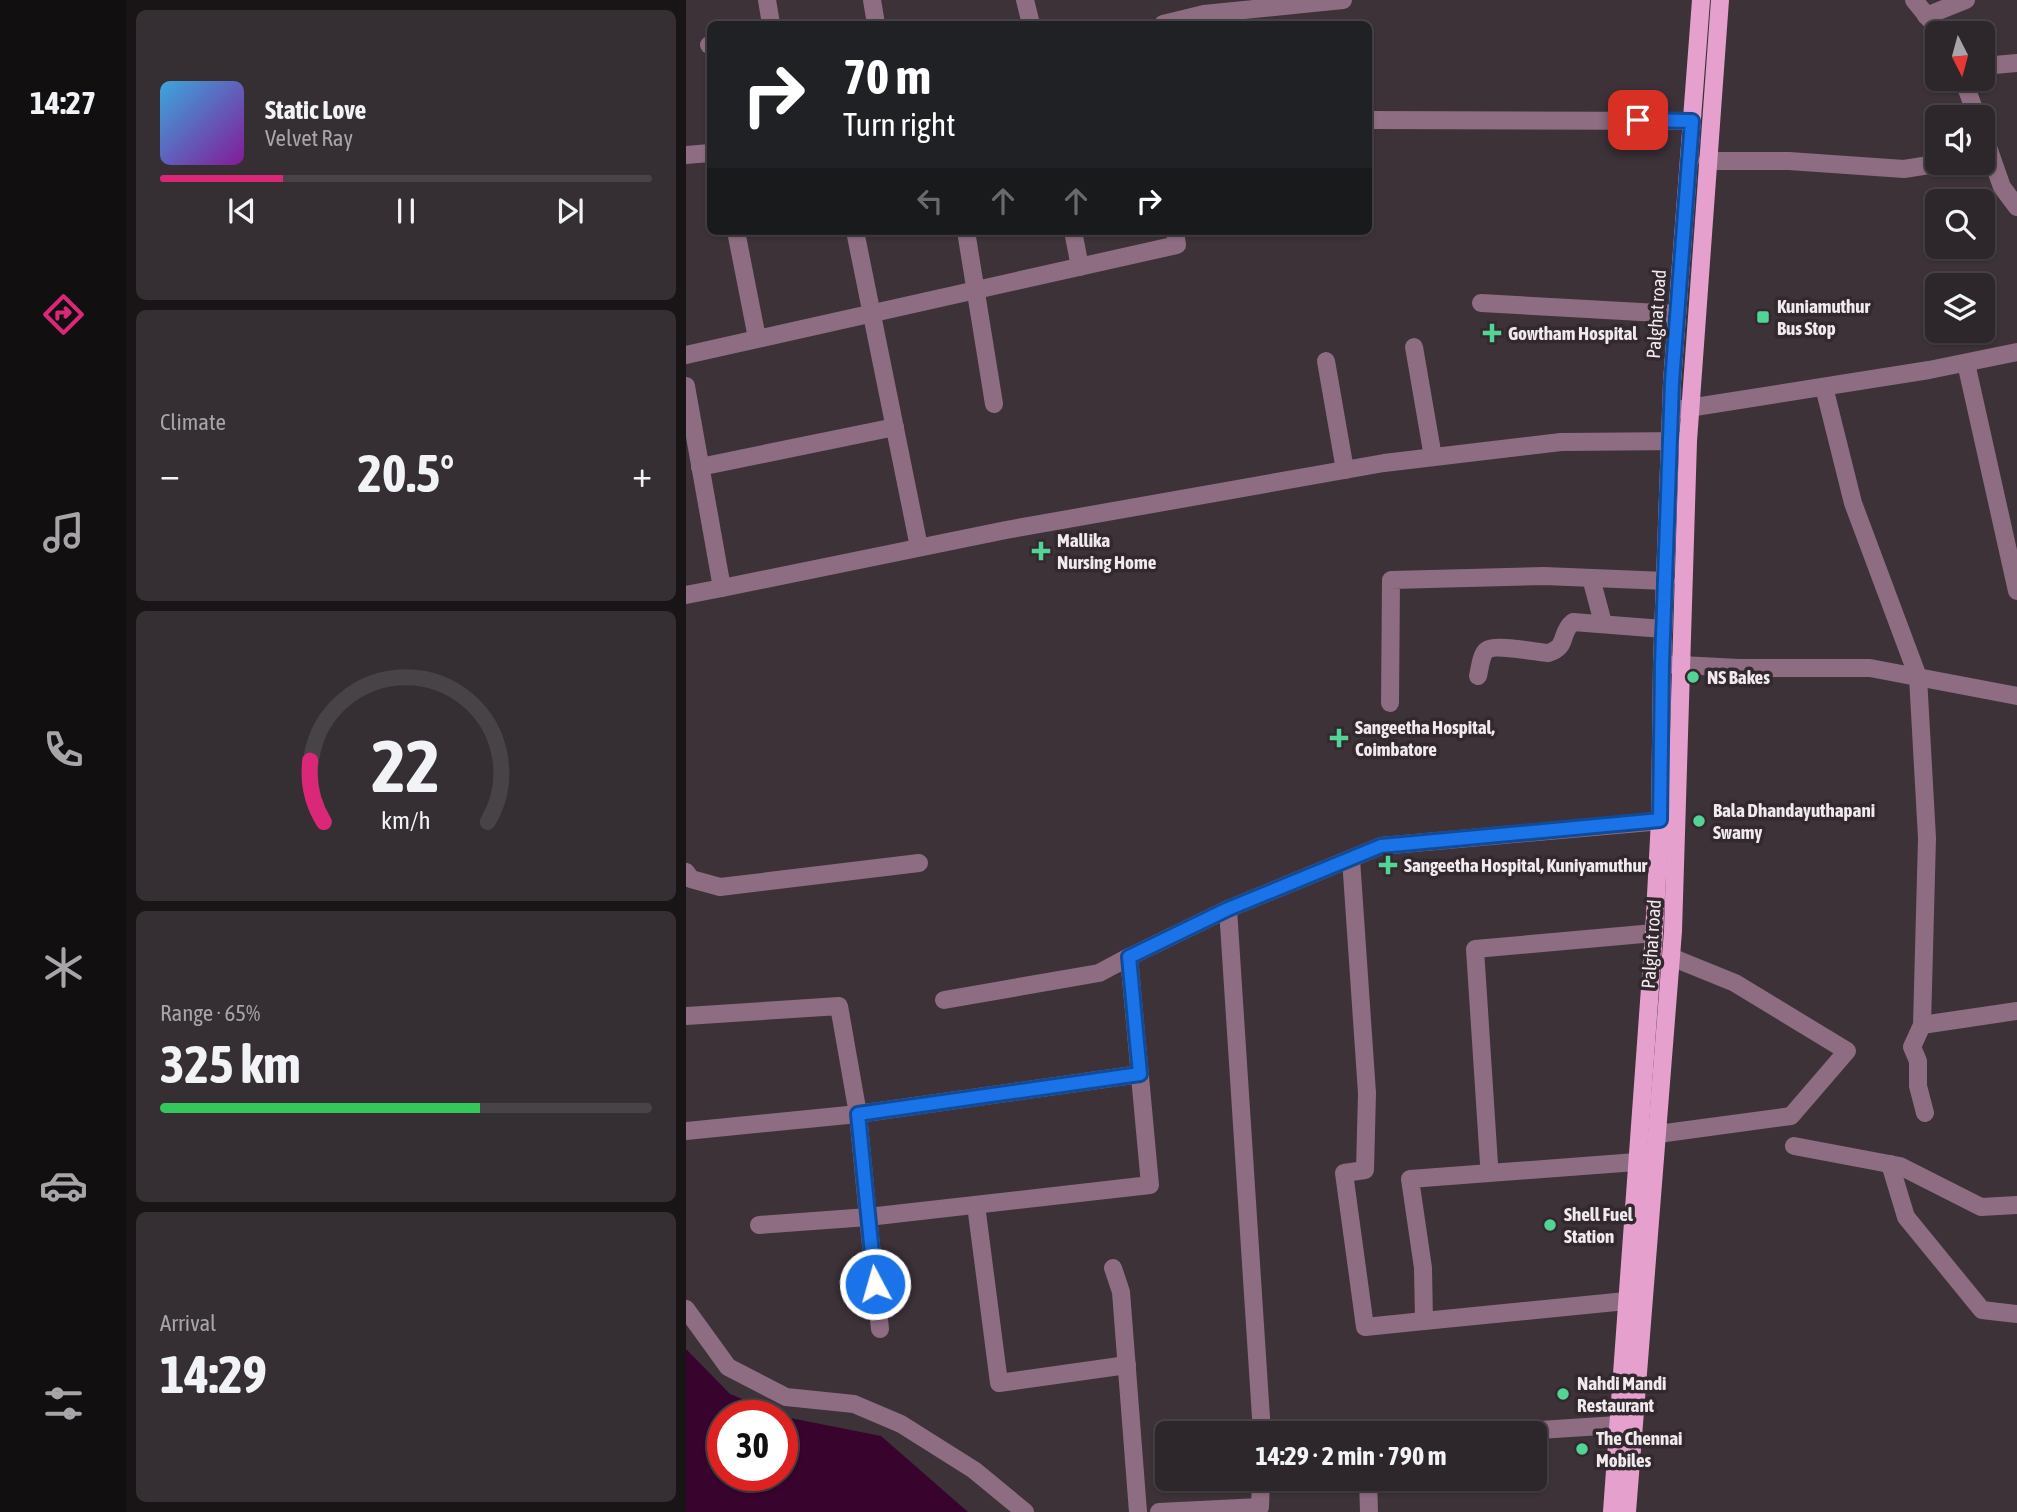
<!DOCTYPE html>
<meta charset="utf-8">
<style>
:root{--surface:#2d262a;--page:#352e32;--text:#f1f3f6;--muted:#a7a5a8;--line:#484347;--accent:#db2777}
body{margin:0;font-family:"Asap Condensed",sans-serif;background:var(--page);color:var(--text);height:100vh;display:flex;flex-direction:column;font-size:26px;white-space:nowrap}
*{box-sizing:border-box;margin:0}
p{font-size:23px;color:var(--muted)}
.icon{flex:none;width:38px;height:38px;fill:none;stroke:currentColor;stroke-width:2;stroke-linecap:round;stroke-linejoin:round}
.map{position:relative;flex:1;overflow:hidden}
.panel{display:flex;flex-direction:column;gap:10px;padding:10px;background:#191517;width:560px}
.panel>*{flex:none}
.top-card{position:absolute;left:21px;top:21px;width:665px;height:214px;border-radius:10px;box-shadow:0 2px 5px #0004,0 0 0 2px var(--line);background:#202124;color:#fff;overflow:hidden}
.needle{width:46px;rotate:174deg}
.fabs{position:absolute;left:1239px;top:21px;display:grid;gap:14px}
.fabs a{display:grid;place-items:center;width:70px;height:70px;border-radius:10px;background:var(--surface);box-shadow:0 2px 5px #0004,0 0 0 2px var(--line);font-size:35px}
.speed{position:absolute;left:21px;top:1400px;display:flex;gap:14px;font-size:35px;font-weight:700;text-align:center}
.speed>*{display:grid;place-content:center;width:91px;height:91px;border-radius:50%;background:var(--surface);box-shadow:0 2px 5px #0004,0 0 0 2px var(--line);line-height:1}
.speed .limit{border:10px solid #d22;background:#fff;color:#111}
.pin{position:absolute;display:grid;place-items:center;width:60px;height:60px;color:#fff;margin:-30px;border-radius:14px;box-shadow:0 4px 10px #0006}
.me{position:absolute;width:77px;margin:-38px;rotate:354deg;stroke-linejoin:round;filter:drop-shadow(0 0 5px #0008)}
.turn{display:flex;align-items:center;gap:24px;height:147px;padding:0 21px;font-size:32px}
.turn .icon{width:91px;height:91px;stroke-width:2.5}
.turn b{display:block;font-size:49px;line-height:60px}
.lanes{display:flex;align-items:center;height:66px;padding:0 21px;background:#0003;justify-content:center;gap:35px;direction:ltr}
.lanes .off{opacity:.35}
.big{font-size:52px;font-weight:700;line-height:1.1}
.panel .card{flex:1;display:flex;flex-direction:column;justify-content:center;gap:10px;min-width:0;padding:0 24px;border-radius:10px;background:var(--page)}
.panel .dial{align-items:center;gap:0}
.dial svg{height:182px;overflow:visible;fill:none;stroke:var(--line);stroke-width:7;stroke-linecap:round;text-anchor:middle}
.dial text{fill:var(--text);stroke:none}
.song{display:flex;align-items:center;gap:21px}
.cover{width:84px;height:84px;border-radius:10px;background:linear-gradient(135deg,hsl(200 70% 55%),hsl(290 70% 35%))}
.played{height:7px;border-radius:4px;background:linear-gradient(90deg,var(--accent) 25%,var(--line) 25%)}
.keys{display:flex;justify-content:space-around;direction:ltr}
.heat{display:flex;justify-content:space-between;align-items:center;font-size:38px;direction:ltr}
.charge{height:10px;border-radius:5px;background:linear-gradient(90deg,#34c759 65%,var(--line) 0)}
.trip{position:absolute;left:469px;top:1421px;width:392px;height:70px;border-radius:10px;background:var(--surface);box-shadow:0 2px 5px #0004,0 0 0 2px var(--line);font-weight:700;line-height:70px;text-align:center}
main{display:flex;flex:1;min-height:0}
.tabs{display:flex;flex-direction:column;width:126px;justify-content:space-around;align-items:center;background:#120f11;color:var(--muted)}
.tabs .icon{width:49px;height:49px}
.tabs .active{color:var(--accent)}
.tabs b{font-size:32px;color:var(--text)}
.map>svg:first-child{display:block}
</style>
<main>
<nav class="tabs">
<b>14:27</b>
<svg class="icon active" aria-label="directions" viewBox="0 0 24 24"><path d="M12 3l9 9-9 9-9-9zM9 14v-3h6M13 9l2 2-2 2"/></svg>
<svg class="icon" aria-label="music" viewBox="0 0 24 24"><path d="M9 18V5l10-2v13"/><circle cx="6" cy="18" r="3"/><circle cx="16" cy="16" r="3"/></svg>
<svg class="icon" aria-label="phone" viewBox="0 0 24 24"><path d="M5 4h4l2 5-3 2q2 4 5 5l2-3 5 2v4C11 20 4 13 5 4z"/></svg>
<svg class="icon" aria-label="climate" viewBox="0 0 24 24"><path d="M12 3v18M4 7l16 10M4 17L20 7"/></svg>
<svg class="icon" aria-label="car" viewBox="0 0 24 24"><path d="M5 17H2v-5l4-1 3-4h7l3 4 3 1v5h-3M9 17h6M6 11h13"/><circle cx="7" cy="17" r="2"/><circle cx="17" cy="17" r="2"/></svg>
<svg class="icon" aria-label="filters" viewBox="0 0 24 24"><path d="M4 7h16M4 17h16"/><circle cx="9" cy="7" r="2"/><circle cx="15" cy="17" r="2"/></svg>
</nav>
<section class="panel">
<div class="card">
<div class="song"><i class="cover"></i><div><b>Static Love</b><p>Velvet Ray</p></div></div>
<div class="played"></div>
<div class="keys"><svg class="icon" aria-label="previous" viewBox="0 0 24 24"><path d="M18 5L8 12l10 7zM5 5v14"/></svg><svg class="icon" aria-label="pause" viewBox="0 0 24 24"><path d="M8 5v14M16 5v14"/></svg><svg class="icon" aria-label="next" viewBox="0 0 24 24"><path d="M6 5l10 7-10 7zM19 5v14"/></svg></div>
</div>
<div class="card"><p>Climate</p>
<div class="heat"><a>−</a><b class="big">20.5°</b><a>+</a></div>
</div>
<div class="card dial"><svg viewBox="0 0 100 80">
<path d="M14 69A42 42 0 1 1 86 69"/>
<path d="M14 69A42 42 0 0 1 8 42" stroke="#db2777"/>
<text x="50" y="56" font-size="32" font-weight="700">22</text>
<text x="50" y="72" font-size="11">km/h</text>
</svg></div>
<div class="card"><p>Range · 65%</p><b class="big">325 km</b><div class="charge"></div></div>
<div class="card"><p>Arrival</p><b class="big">14:29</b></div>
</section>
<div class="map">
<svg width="1331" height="1512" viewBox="0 0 1331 1512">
<rect width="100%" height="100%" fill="#3c3238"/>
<path fill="#38032c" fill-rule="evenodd" d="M0,1349L44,1394L99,1417L195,1436L282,1512H0ZM37,1416H96V1475H37Z"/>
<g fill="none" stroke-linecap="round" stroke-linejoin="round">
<g stroke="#8e6c82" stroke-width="18">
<polyline points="81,0 85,24"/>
<polyline points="186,0 190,24"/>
<polyline points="339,0 345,24"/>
<polyline points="1228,0 1255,33"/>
<polyline points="1240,16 1280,0"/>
<polyline points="477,24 518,14 657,0"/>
<polyline points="23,45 24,45"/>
<polyline points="1297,66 1331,63"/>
<polyline points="1277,79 1291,117"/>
<polyline points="682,120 1006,121"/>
<polyline points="1297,133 1316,187 1331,207"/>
<polyline points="0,155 24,153"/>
<polyline points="1021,161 1103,161 1218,169 1256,163"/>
<polyline points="50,231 71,338"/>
<polyline points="169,231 233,547"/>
<polyline points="280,231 308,404"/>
<polyline points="387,231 394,267"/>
<polyline points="795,303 991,314"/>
<polyline points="728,347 747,457"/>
<polyline points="0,355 491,245 489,231"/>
<polyline points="640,361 659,470"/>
<polyline points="1280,363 1331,591"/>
<polyline points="0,386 36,588 320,530 698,463 875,442 997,441"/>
<polyline points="1138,387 1167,503 1232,677 1241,838 1236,1025 1331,1011"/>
<polyline points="990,410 1243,370 1331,352"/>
<polyline points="14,467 209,427"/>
<polyline points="905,578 917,623"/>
<polyline points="0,595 36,588"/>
<polyline points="976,664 1053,668 1184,668 1331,696"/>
<path d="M792,676C794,668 795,654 801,650C809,644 850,652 862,653C883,647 873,633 887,622L977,629"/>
<polyline points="704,703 705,580 858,576 980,581"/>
<polyline points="665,859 681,1093 679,1170 658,1173 679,1327 738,1321"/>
<polyline points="0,872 5,879 34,887 233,863"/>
<polyline points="258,1000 413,973 443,957"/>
<polyline points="0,1016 153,1006 172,1114 182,1217 464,1185 443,957 542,909"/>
<polyline points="1236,1025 1226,1047 1232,1061 1232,1086 1239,1113"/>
<polyline points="0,1131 172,1114 454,1074"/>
<polyline points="972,1134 1105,1116 1161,1051 1049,983 985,957"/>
<polyline points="1108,1146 1214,1166 1295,1207 1331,1205"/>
<polyline points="803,1164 789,949 968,933"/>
<polyline points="1204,1164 1220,1217 1296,1310 1331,1314"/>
<polyline points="290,1205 313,1383 441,1365"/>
<polyline points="73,1225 182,1217 194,1329"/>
<polyline points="427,1268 435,1292 452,1512"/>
<polyline points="940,1301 738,1321 737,1268 724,1179 950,1162"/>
<polyline points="0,1309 42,1367 100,1397 168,1404 215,1424 288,1470 339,1512"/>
<polyline points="576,1433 542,909 695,846 987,820"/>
<polyline points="807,1433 931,1425"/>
<polyline points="682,1479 683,1512"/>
<polyline points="473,1512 574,1507 575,1479"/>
</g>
<g stroke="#e5a0ce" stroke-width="18">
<polyline points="926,1512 968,933 974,820 976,664 986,382 1015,0"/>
<polyline points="941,1512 987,931 1002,441 1034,0"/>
</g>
</g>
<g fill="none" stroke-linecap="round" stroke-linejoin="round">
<defs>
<polyline id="route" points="189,1284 172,1114 454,1074 443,957 542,909 695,846 974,820 976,664 986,382 1006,121 952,120"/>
</defs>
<use href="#route" stroke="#114b97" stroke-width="18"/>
<use href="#route" stroke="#1a73e8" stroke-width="12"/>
</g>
<g fill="#53d396" stroke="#32282e" stroke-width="2.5">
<rect x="1070" y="310" width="14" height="14" rx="3.5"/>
<path d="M802.5 322.5h7v7h7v7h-7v7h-7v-7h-7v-7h7z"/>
<path d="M351.5 540.5h7v7h7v7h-7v7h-7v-7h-7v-7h7z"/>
<circle cx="1007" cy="677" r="7"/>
<path d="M649.5 727.5h7v7h7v7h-7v7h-7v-7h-7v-7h7z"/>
<circle cx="1013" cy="821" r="7"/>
<path d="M698.5 854.5h7v7h7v7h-7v7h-7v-7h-7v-7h7z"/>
<circle cx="864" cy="1225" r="7"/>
<circle cx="877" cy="1394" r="7"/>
<circle cx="896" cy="1449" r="7"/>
</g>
<g text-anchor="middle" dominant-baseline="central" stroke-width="7" stroke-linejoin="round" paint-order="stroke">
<g font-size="19" font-weight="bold" fill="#f0e9ee" stroke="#32282e" text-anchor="start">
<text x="1091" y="306">Kuniamuthur<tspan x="1091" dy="22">Bus Stop</tspan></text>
<text x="822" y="333">Gowtham Hospital</text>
<text x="371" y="540">Mallika<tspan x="371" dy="22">Nursing Home</tspan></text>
<text x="1021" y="677">NS Bakes</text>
<text x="669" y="727">Sangeetha Hospital,<tspan x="669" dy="22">Coimbatore</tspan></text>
<text x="1027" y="810">Bala Dhandayuthapani<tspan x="1027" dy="22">Swamy</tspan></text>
<text x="718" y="865">Sangeetha Hospital, Kuniyamuthur</text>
<text x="878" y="1214">Shell Fuel<tspan x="878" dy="22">Station</tspan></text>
<text x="891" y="1383">Nahdi Mandi<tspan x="891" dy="22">Restaurant</tspan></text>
<text x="910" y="1438">The Chennai<tspan x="910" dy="22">Mobiles</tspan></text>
</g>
<g font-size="19" fill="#f0e9ee" stroke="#32282e">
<text transform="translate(970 314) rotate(-86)">Palghat road</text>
<text transform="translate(965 944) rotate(-86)">Palghat road</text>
</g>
</g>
</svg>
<div class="fabs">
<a><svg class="needle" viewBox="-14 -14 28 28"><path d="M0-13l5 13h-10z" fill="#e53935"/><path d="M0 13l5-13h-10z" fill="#a7a5a8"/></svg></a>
<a><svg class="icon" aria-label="sound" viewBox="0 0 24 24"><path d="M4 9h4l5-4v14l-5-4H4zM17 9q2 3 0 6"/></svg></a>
<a><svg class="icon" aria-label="search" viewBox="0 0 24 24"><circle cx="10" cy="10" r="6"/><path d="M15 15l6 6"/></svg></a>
<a><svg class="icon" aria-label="layers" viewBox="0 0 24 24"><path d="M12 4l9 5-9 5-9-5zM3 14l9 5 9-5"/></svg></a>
</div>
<div class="speed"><div class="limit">30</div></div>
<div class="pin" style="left:952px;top:120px;background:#d93025"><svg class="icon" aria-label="arrive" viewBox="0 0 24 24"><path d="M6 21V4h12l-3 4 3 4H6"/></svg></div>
<svg class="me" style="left:189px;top:1284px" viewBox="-20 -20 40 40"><circle r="17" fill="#1a73e8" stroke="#fff" stroke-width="3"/><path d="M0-11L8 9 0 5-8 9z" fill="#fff"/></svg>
<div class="trip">14:29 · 2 min · 790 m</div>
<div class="top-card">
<div class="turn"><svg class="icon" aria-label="right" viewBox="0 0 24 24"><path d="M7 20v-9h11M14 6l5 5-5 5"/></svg><div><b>70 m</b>Turn right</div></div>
<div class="lanes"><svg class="icon off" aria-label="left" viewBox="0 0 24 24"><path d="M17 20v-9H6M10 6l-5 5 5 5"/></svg><svg class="icon off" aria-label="ahead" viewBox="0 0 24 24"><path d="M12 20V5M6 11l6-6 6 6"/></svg><svg class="icon off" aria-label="ahead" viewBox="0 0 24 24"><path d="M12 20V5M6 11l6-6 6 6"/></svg><svg class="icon" aria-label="right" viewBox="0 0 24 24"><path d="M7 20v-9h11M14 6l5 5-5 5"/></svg></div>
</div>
</div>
</main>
